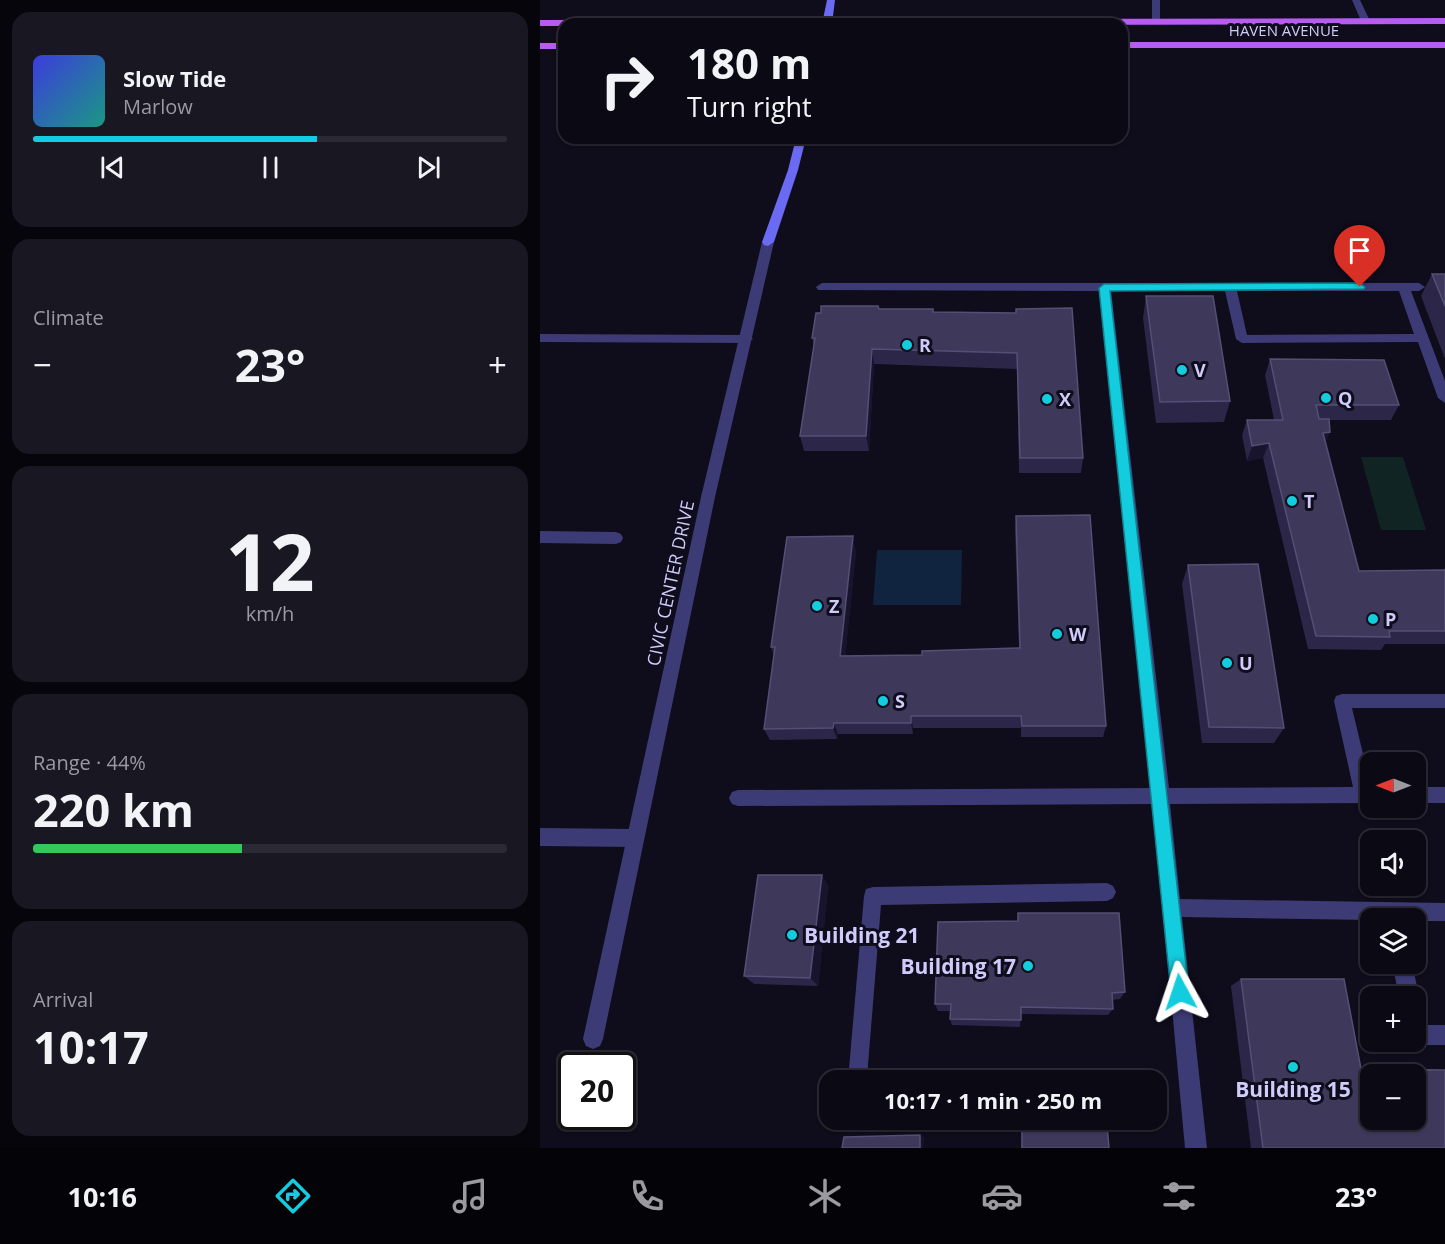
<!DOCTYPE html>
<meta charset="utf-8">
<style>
:root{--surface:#0b0914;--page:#191722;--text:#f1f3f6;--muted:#9a9aa0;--line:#2b2a34;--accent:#13cdde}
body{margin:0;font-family:"Open Sans",sans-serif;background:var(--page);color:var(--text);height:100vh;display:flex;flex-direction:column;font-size:22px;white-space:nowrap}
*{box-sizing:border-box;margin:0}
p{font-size:20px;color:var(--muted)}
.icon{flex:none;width:33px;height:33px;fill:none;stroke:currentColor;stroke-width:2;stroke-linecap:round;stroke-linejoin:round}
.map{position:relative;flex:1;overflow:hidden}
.sheet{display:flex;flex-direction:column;gap:12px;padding:12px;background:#06050b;width:540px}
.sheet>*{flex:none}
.banner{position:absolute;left:18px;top:18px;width:570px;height:126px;border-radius:18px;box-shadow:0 2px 4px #0004,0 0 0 2px var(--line);background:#0b0914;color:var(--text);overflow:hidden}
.needle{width:39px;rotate:270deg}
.controls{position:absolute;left:820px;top:752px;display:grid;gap:12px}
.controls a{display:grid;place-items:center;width:66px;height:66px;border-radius:12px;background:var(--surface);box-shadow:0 2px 4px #0004,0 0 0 2px var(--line);font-size:30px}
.speed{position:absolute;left:18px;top:1052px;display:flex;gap:12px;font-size:30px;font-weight:700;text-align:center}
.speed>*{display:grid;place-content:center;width:78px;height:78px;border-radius:50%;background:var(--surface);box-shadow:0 2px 4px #0004,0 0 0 2px var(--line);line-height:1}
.speed .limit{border:3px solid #111;border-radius:9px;background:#fff;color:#111}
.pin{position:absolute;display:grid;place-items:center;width:51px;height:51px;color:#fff;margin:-62px -26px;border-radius:50% 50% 50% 0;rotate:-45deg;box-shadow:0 0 6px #0007}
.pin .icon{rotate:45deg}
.me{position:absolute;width:66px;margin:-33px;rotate:355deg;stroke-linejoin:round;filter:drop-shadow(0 0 4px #0008)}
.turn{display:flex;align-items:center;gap:21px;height:126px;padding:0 30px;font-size:27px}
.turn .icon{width:78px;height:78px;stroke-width:2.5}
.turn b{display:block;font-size:42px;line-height:51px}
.big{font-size:45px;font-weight:700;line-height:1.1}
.sheet .tile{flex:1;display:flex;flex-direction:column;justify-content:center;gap:9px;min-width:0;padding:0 21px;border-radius:18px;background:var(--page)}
.sheet .dial{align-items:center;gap:0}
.dial b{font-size:78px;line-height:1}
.song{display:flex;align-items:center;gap:18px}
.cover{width:72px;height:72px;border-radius:9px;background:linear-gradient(135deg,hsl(240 70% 55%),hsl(170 70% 35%))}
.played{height:6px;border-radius:3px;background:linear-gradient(90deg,var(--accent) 60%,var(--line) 60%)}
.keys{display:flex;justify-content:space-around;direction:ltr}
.heat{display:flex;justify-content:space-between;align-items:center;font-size:33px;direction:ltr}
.charge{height:9px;border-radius:4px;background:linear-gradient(90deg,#34c759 44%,var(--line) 0)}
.trip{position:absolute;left:279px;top:1070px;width:348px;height:60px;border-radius:18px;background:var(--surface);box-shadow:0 2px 4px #0004,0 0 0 2px var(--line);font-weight:700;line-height:60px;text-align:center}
.menu{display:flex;height:96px;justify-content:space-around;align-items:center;background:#040408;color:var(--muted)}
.menu .icon{width:42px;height:42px}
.menu .active{color:var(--accent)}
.menu b{font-size:27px;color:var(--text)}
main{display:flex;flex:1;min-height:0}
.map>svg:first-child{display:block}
</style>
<main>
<section class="sheet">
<div class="tile">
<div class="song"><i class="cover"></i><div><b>Slow Tide</b><p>Marlow</p></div></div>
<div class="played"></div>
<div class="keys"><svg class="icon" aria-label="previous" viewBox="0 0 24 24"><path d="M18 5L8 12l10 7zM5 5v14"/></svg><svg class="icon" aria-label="pause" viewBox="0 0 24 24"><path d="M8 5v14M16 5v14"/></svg><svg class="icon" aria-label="next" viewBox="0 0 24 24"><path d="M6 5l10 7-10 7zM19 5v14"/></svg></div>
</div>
<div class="tile"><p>Climate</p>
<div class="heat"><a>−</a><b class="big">23°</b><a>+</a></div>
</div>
<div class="tile dial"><b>12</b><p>km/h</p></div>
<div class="tile"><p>Range · 44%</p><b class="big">220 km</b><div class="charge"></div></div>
<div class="tile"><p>Arrival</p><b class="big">10:17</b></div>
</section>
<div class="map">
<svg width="905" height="1148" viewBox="0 0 905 1148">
<rect width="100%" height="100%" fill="#0f0c1b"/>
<polygon fill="#102423" points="821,457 863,457 886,530 841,530"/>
<polygon fill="#11243f" points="337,550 422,550 421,605 333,605"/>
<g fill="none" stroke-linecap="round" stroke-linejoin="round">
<g fill="#3d3b76" fill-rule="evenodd">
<polygon points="612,0 620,0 620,24 612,22"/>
<polygon points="812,0 820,0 830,21 828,23 822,23"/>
<path d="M282,283H879L885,287L879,291H871L905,381V403L898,398L878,342L702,343L696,339L685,291H571L629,788L813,787L794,701L796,696L802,694H905V708H812L831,787V803L630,804L640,899L905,903V921H876V918H831V920L642,917L667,1148H645L613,804L198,806L192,804L189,798L192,792L198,790L611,788L559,291L278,290L276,287ZM697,291H859L874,334L707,335Z"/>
<polygon points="0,334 207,335 213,339 207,343 0,342"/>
<polygon points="0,531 76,532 81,534 83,538 81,542 76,544 0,543"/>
<rect x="876" y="787" width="29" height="16"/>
<polygon points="0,828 95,829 101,832 104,838 101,844 95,847 0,846"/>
<polygon points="567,883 573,886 576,892 573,898 567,901 341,905 327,1077 326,1080 308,1080 324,896 326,889 333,887"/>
<polygon points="852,963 872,963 879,996 876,1003 876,996 859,996"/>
<polygon points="876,1019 884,1025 905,1025 905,1045 877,1045 870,1042 876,1041"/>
</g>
<polygon fill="#3d3b76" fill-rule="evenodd" points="228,238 234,242 175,497 63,1039 60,1046 53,1049 46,1046 43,1039 161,497 222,242"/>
<g fill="#6b6af2" fill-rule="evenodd">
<polygon points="287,0 295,0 292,24 282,24"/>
<polygon points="256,138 266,138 258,170 234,242 228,246 224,245 222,242 248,170"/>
</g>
<g fill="#b75bf1" fill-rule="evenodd">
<polygon points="905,18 905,24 0,26 0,20"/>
<rect x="582" y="42" width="323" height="6"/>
<rect x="0" y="43" width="24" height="6"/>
</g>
</g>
<g fill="#2c2648">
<polygon points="892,274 905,274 905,359 881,296"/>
<polygon points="606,296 690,401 684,422 616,423 603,318"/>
<polygon points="339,309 393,312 476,313 543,458 541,473 479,473 477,369 334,364 329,451 264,451 260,436 274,346 272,338"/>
<polygon points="730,359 859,405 851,420 789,420 790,432 785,442 819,571 903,570 905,568 905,644 845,644 841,650 768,649 723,458 707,461 702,435 707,420 734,420 725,375"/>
<polygon points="476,516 566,726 563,737 481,737 481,728 373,728 373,734 298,734 297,739 230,740 224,729 234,655 231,647 316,551 305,656 382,655 479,648 475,531"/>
<polygon points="648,565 744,728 734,743 662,743 642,584"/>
<polygon points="282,875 288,886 278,986 214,984 204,976"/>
<polygon points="478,913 585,992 580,999 572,1000 573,1009 568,1015 481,1014 480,1027 412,1025 410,1019 411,1011 398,1011 395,1004 477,921"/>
<polygon points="701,979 821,1069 905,1148 711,1148 691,986"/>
<polygon points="482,1124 569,1148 481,1148 481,1126"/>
</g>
<g fill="#19142e">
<polygon points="332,349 334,364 329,451 326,436"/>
<polygon points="790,432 783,447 783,433"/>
<polygon points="729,443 723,458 707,461 712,446"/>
<polygon points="313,536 316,551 304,669 300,656"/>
<polygon points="371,716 373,728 373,734 371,723"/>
<polygon points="294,723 298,734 297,739 293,728"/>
<polygon points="282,875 288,886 278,986 270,978"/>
<polygon points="380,1135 384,1137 383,1148 380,1148"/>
</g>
<g fill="#3e385b" stroke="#544f74" stroke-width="1.5" fill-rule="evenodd">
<polygon points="892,274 905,274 905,306"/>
<polygon points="606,296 673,296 690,401 620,402"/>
<polygon points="281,306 338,306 339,309 393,309 393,312 476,313 476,309 532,308 543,458 480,458 477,353 332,349 326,436 260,436 275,338 272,338 276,313 281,313"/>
<polygon points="730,359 844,360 859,405 776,405 779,419 789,419 790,432 783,433 819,571 905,570 905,631 849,631 850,637 776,636 729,443 712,446 707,420 743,420"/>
<polygon points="550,515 566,726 482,726 481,716 371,716 371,723 294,723 293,728 224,729 235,647 231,647 247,537 313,536 300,656 382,655 382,651 480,648 476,516"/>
<polygon points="718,564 744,728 669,727 648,565"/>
<polygon points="218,875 282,875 270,978 204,976"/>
<polygon points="478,913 579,913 585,992 572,993 573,1009 481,1007 481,1020 410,1019 411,1004 395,1004 398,922 478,921"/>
<path d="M701,979H804L821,1069L905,1070V1148H723ZM831,1074H876V1119H831Z"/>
<polygon points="482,1124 567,1125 569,1148 482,1148"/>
<polygon points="380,1135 380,1148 302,1148 304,1137"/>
</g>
<polygon fill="#13cdde" stroke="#0c8590" stroke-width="1.5" points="820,283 825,287 824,289 570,291 649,992 646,998 640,1000 634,998 631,992 559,288 564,284"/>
<g fill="#13cdde" stroke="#0f0c1b" stroke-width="2">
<circle cx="367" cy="345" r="6"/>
<circle cx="642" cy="370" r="6"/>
<circle cx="786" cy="398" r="6"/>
<circle cx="507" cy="399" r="6"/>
<circle cx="752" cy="501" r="6"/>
<circle cx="277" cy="606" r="6"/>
<circle cx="833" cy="619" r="6"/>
<circle cx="517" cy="634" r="6"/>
<circle cx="687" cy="663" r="6"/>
<circle cx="343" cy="701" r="6"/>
<circle cx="252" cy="935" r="6"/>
<circle cx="488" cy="966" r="6"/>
<circle cx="753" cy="1067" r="6"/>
</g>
<g text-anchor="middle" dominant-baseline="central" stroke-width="6" stroke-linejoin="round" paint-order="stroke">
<g font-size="15" fill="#cfcbfb" stroke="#0f0c1b">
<text x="744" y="30">HAVEN AVENUE</text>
</g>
<g font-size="18" font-weight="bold" fill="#cfcbfb" stroke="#0f0c1b" text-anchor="start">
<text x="379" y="345">R</text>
<text x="654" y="370">V</text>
<text x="798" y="398">Q</text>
<text x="519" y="399">X</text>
<text x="764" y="501">T</text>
<text x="289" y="606">Z</text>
<text x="845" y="619">P</text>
<text x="529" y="634">W</text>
<text x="699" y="663">U</text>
<text x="355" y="701">S</text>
</g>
<g font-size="18" fill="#cfcbfb" stroke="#0f0c1b">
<text transform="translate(130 583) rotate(-78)">CIVIC CENTER DRIVE</text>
</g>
<g font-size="21" font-weight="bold" fill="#cfcbfb" stroke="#0f0c1b" text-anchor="start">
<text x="264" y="935">Building 21</text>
<text x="476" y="966" text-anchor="end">Building 17</text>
<text x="753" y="1089" text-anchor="middle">Building 15</text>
</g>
</g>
</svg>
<div class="controls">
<a><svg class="needle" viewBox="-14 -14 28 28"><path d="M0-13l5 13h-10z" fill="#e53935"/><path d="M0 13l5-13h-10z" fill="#9a9aa0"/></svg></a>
<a><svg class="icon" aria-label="sound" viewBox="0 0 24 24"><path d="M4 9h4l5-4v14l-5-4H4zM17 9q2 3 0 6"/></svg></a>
<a><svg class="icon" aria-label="layers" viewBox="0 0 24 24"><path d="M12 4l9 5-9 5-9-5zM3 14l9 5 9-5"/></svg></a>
<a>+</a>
<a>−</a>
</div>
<div class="speed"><div class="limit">20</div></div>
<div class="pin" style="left:820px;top:287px;background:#d93025"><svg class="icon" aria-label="arrive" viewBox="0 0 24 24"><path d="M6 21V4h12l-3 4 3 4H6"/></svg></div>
<svg class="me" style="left:640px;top:992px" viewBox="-20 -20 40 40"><path d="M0-17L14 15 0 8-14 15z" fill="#13cdde" stroke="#fff" stroke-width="4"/></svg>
<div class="trip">10:17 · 1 min · 250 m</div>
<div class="banner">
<div class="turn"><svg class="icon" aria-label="right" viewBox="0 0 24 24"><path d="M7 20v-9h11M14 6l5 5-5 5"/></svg><div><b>180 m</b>Turn right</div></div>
</div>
</div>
</main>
<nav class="menu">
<b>10:16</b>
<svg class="icon active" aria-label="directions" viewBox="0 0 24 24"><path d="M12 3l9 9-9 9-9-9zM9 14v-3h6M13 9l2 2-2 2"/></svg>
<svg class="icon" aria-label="music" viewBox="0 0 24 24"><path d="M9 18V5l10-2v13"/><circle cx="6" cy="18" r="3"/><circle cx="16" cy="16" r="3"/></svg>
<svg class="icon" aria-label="phone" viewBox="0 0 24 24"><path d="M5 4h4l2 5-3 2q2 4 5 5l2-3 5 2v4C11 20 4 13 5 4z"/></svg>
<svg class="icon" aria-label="climate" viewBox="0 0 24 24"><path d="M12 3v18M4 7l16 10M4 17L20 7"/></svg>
<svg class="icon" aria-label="car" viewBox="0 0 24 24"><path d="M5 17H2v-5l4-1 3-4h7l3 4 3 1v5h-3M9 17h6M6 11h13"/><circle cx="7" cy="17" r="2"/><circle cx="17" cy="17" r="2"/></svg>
<svg class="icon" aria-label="filters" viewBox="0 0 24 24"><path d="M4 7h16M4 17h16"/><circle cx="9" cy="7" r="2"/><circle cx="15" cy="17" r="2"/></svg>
<b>23°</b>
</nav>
